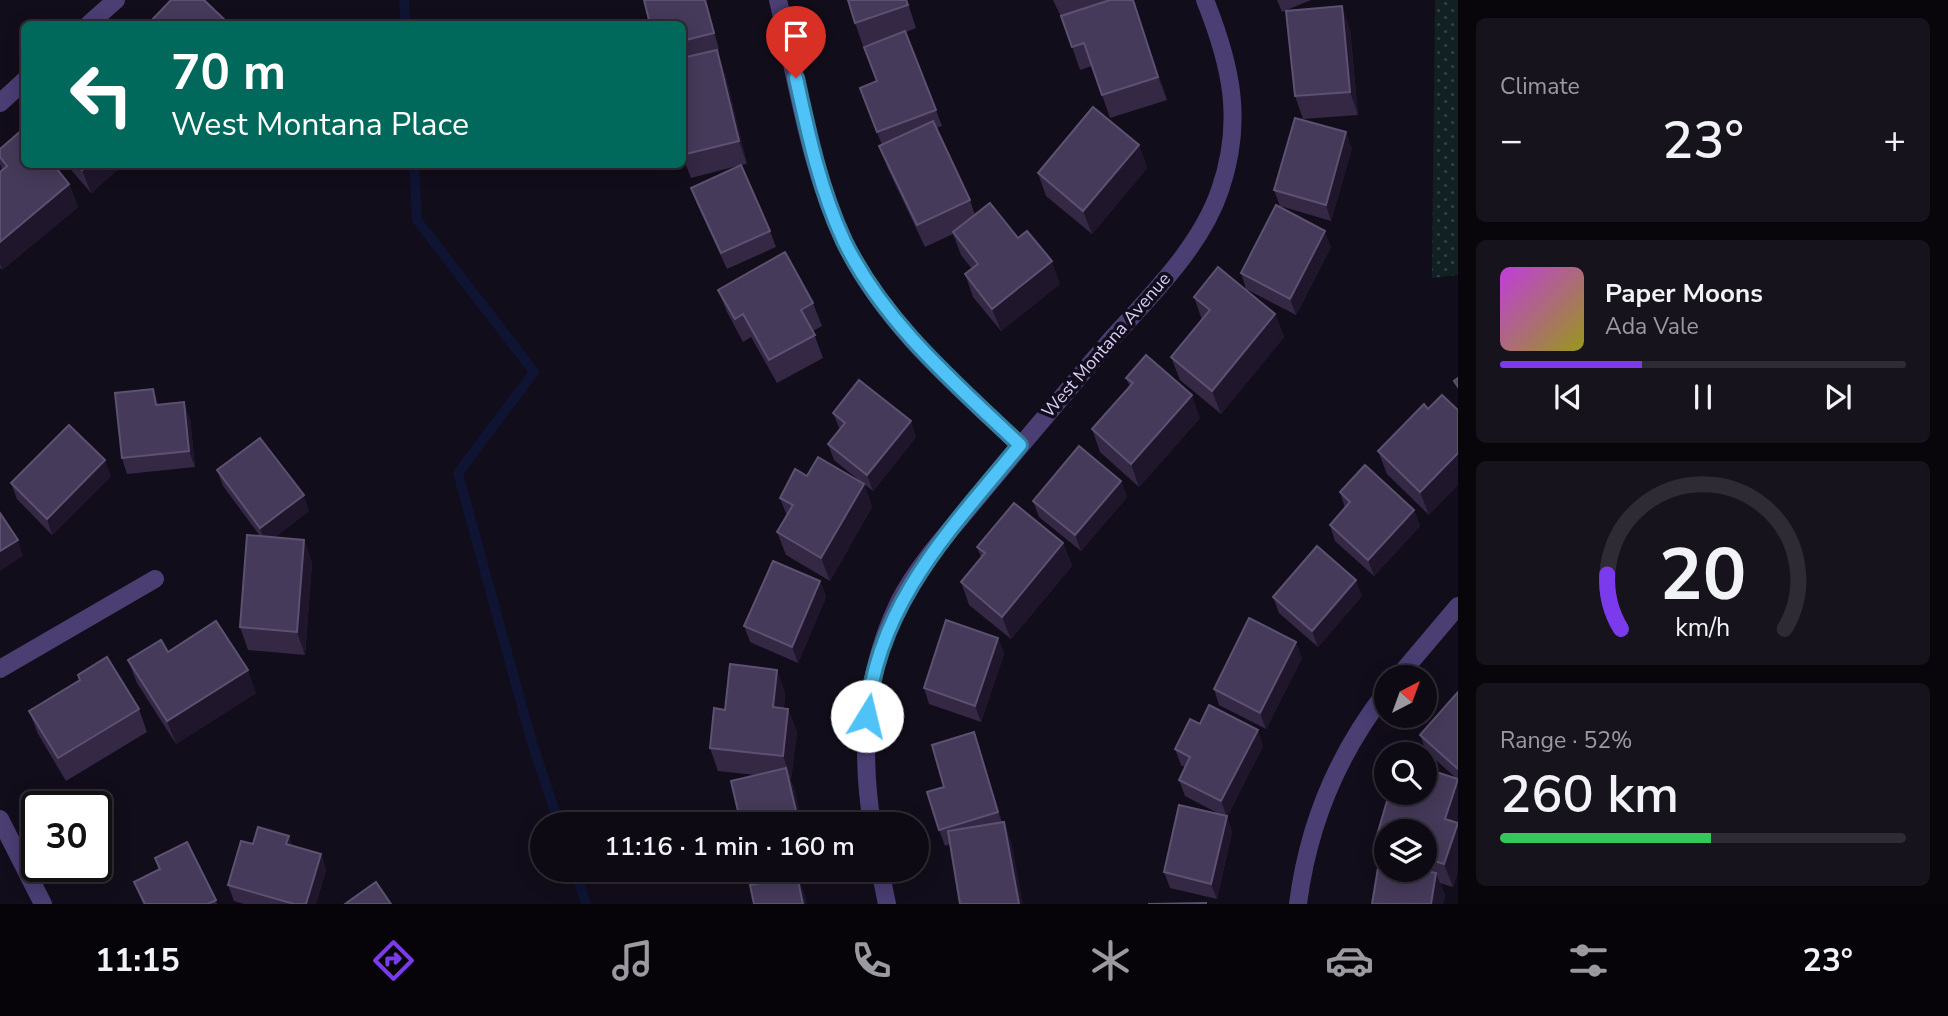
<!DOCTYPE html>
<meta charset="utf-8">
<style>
:root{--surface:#0e0a14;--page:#17131d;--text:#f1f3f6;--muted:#9b9aa0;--line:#2e2b34;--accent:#7c3aed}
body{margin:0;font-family:"Nunito Sans",sans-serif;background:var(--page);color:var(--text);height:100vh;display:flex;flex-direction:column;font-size:26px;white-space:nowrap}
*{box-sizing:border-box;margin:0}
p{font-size:23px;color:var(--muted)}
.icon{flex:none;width:38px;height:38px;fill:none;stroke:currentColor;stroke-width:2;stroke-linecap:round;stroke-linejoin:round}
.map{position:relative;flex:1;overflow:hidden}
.panel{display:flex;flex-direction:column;gap:18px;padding:18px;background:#08060b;width:490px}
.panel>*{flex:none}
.guide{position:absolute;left:21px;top:21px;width:665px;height:147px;border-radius:10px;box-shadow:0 4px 18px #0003,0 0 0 2px var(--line);background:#00695c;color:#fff;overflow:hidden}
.needle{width:46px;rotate:41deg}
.controls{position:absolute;left:1374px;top:665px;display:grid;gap:14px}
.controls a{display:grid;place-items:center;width:63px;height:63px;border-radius:50%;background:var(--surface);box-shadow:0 4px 18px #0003,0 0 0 2px var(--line);font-size:35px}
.speed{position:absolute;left:21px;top:791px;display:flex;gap:14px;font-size:35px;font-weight:700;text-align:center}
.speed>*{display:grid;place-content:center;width:91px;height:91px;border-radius:50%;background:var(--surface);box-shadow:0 4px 18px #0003,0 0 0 2px var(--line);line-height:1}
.speed .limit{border:4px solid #111;border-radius:10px;background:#fff;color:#111}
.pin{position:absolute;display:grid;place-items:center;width:60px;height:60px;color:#fff;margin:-72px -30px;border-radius:50% 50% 50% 0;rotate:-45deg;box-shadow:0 0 7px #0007}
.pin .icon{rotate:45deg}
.me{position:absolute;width:77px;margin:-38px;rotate:9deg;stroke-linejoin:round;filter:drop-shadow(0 0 5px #0008)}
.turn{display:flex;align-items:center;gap:24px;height:147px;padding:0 35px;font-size:32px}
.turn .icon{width:91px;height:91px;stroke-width:2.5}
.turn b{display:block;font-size:49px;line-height:60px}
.big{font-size:52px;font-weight:600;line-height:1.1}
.panel .card{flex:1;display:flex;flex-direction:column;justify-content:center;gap:10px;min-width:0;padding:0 24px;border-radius:10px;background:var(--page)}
.panel .dial{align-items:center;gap:0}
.dial svg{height:182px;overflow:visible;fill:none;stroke:var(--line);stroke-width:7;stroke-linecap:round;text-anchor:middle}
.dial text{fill:var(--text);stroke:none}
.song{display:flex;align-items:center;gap:21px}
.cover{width:84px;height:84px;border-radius:10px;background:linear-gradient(135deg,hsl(290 70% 55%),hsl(60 70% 35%))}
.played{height:7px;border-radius:4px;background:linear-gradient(90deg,var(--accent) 35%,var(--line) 35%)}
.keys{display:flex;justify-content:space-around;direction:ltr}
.heat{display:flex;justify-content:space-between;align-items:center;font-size:38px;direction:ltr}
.charge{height:10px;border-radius:5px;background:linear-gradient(90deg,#34c759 52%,var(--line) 0)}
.trip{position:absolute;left:530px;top:812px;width:399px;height:70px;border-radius:35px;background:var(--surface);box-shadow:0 4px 18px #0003,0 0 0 2px var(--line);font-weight:600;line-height:70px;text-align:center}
.menu{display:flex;height:112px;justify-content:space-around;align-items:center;background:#060408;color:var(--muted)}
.menu .icon{width:49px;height:49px}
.menu .selected{color:var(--accent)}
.menu b{font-size:32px;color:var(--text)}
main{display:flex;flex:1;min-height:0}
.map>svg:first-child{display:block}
</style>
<main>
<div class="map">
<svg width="1458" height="904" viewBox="0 0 1458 904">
<defs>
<pattern id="park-dots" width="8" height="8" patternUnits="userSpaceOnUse" patternTransform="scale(1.75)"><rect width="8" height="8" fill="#112023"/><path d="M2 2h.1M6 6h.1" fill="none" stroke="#333f44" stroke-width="1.8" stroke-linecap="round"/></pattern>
</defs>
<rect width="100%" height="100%" fill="#120d1a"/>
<polygon fill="url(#park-dots)" points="1435,0 1458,0 1458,275 1432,278"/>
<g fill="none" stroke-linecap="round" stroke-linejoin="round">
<g stroke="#0e1432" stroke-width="10">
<polyline points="404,0 406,24"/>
<polyline points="414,164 417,220 534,372 458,473 532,743 559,824"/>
<polyline points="575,870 586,904"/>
</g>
<g stroke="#4a3e73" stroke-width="18">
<path d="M778,0C797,80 809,166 844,241C883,323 955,384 1020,445"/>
<polyline points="89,24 116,0"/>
<polyline points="0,103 24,81"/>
<polyline points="0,669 155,579"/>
<polyline points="1398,677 1458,606"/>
<polyline points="0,819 43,904"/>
<path d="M872,824C860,748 865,672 899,602C916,568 944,537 968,509C1014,453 1061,398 1108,343C1148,298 1200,249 1220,190C1244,121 1231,65 1205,0"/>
<polyline points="880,870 887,904"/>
<path d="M1298,904C1308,825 1337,755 1386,692"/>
</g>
</g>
<g fill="#342845" fill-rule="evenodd">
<polygon points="706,0 719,49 695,55 725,73 747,164 741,165 770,231 776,247 727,269 697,204 691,188 741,165 691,178 682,155 682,24"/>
<polygon points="907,0 916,28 906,32 942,126 936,128 970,200 975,215 1018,238 1060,284 1001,331 973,297 965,274 972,269 961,255 953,234 925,247 888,169 879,146 882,145 860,88 877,81 887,38 863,46 855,23"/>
<polygon points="1053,0 1133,0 1167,100 1110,118 1092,66 1080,70 1064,23"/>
<polygon points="1277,0 1311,0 1282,12"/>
<polygon points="1350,29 1358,115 1303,119 1295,96"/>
<polygon points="1139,145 1147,168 1092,234 1046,196 1038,173"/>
<polygon points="1352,148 1331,221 1280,206 1274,190"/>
<polygon points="0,149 69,184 78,207 2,270 0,268 0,172 2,170 0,164"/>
<polygon points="66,164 124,164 91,193"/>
<polygon points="1331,247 1296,315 1246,289 1241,273"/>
<polygon points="718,290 813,303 822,326 813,331 823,358 777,383 751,337 743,342 727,312"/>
<polygon points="1194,297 1275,314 1284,337 1221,414 1180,380 1171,357 1202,320"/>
<polygon points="1126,378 1200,418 1139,487 1100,452 1092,429 1130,387"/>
<polygon points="1424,404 1429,515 1387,474 1378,451"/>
<polygon points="833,413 916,437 873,491 864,484 872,507 830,581 786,555 777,532 787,516 780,498 807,476 862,483 834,460 828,444 840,430"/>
<polygon points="190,418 195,467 127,474 122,458"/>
<polygon points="217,470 309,511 275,537 304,540 312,563 305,655 248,650 240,627 260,536 223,486"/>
<polygon points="111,476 52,535 17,499 11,483"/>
<polygon points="1121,481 1127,497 1081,551 1039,517 1033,501"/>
<polygon points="1340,492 1414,510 1420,526 1374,576 1335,541 1330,525 1345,508"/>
<polygon points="1063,543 1072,566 1011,639 969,605 961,582 981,557 977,547"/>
<polygon points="820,581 826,597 798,663 750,642 744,626"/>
<polygon points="1362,596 1318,647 1279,613 1273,597"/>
<polygon points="998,638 1004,654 981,722 929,704 924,688"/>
<polygon points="168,652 256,693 176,744 137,683 128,660"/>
<polygon points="1302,658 1266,729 1219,705 1214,689"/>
<polygon points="80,680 139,709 147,732 66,781 38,734 29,711"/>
<polygon points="785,692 784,708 788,709 797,732 791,779 790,779 795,791 802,824 741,824 756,775 718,771 710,748 725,710"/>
<path d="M1458,692V871L1453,887L1440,883L1445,896L1443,904H1372L1379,862L1382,863L1375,842L1387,801L1399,805L1402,793H1424V768L1457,779L1426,751L1420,735ZM1386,831H1424V870H1386V845L1375,842L1386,845Z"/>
<polygon points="1200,724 1263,746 1227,817 1232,832 1217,899 1170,888 1164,872 1223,816 1185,796 1179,780 1185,767 1181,765 1175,749"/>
<polygon points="974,732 1002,822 1012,845 950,844 945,846 939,830 944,787"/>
<polygon points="253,844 292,846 321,854 326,870 316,904 244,904 234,901 228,885"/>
<polygon points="155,858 216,900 217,904 143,904 134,882 159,869"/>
<polygon points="752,870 813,870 814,877 799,880 806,899 757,883"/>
</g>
<g fill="#1f162c">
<polygon points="705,0 706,0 719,49 714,33"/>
<polygon points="1133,0 1139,16 1167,100 1158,77"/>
<polygon points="1342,6 1350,29 1358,115 1350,92"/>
<polygon points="717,50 725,73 747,164 739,141"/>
<polygon points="1346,132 1352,148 1331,221 1326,205"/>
<polygon points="1139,145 1147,168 1092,234 1083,211"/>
<polygon points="89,164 124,164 91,193 82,170"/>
<polygon points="69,184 78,207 2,270 0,264 0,242"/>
<polygon points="1325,231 1331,247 1296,315 1290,299"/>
<polygon points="1052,261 1060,284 1001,331 992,309"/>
<polygon points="1275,314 1284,337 1221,414 1212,391"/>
<polygon points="153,389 159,405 156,405"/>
<polygon points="1192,395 1200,418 1139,487 1131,464"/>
<polygon points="184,402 190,418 195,467 189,451"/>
<polygon points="911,421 916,437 873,491 867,475"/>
<polygon points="1458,453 1458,485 1429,515 1420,492"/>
<polygon points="105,460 111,476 52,535 47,519"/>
<polygon points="1121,481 1127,497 1081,551 1075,535"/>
<polygon points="864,484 872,507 830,581 821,558"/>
<polygon points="304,495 309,511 266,544 260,528"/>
<polygon points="1414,510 1420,526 1374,576 1368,560"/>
<polygon points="18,540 23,556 0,571 0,551"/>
<polygon points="304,540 312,563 305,655 297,632"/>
<polygon points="1063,543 1072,566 1011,639 1002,617"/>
<polygon points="1356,580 1362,596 1318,647 1312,631"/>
<polygon points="820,581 826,597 798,663 792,647"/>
<polygon points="998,638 1004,654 981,722 975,706"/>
<polygon points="1296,642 1302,658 1266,729 1260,713"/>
<polygon points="248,670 256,693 176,744 167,721"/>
<polygon points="777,670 785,692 782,730 773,707"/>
<polygon points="788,709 797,732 791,779 783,756"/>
<polygon points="1258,730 1263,746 1227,817 1232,832 1217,899 1211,884 1227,817 1221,801"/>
<polygon points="974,732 1004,828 998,812"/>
<polygon points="786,768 795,791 802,824 799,824"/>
<polygon points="1458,779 1458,871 1453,887 1444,864 1445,819"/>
<polygon points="1004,822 1012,845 1023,904 1019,904"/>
<polygon points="289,836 295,852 286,844"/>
<polygon points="321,854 326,870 316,904 306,904"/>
<polygon points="1436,873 1445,896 1443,904 1431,904"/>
<polygon points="797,876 806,899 807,904 803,904"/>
</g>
<g fill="#453a59" stroke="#5d5172" stroke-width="2">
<polygon points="171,0 204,0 228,23 226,24 148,24"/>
<polygon points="644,0 705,0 714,33 682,41 682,24 650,24"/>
<polygon points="848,0 906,0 908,5 855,23"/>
<polygon points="1110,0 1133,0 1158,77 1102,95 1084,43 1072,47 1061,16"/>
<polygon points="1342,6 1350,92 1295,96 1286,11"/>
<polygon points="905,31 936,110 877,132 860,88 877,81 864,47"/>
<polygon points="717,50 739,141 682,155 682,58"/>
<polygon points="1093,107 1139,145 1083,211 1038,173"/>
<polygon points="1295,118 1346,132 1326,205 1274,190"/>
<polygon points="933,121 970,200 917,225 879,146"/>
<polygon points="23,129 24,132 24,164 53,164 69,184 0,242 0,172 7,166 0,157 0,149"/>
<polygon points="78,164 89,164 82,170"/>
<polygon points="741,165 770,231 721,253 691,188"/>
<polygon points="990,203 1018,238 1027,231 1052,261 992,309 965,274 978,264 953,232"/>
<polygon points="1276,205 1325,231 1290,299 1241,273"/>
<polygon points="785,252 813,303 801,310 815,335 769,360 743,314 735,319 718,290"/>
<polygon points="1218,267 1275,314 1212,391 1171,357 1210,310 1194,297"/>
<polygon points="1146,355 1192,395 1131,464 1092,429 1133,383 1126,378"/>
<polygon points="1458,378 1458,387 1454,381"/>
<polygon points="859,380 911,421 867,475 828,444 845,423 833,413"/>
<polygon points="153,389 156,405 184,402 189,451 122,458 115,393"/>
<polygon points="1442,395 1458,410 1458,453 1420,492 1378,451 1424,404 1428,409"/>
<polygon points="69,425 105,460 47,519 11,483"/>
<polygon points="260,438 304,495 260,528 217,470"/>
<polygon points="1079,446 1121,481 1075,535 1033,501"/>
<polygon points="818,457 864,484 821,558 777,532 793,505 780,498 795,469 807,476"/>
<polygon points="1365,465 1414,510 1368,560 1330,525 1350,502 1340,492"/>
<polygon points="1014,503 1063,543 1002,617 961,582 985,553 977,547"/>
<polygon points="0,513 18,540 0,551"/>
<polygon points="247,535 304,540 297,632 240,627"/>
<polygon points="1317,546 1356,580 1312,631 1273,597"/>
<polygon points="773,561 820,581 792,647 744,626"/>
<polygon points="1249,618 1296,642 1260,713 1214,689"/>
<polygon points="946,620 998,638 975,706 924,688"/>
<polygon points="216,621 248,670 167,721 128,660 161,640 168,652"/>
<polygon points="107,657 139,709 58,758 29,711 80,680 78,675"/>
<polygon points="730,664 777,670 773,707 788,709 783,756 710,748 714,708 725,710"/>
<polygon points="1458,692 1458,769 1420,735"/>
<polygon points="1209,705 1258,730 1221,801 1179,780 1190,757 1175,749 1190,719 1200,724"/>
<polygon points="974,732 998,812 939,830 927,792 944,787 932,745"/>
<polygon points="786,768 799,824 741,824 731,781"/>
<polygon points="1424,768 1458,779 1445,819 1458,823 1444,864 1424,858 1424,831 1386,831 1386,845 1375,842 1387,801 1399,805 1402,793 1424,793"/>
<polygon points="1179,805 1227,816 1211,884 1164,872"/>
<polygon points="1004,822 1019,904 960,904 948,831"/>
<polygon points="258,827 289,836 286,844 321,854 306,904 294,904 228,885 241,841 253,844"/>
<polygon points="187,842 216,900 208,904 145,904 134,882 160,869 155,858"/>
<polygon points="1379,862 1386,863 1386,870 1420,870 1436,873 1431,904 1372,904"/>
<polygon points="797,876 803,904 754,904 750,885"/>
<polygon points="376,882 391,904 345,904"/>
<polygon points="1206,903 1206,904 1148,904"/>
</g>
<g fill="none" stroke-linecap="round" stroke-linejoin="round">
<defs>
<path id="route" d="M796,78C808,133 820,190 844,241C884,323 955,383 1020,445C952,528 877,603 867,716"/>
</defs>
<use href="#route" stroke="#337fa1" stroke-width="18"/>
<use href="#route" stroke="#4fc3f7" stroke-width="12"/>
</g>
<g text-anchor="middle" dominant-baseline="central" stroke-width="7" stroke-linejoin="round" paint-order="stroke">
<g font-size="18" fill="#dacdf8" stroke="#120d1a">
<text transform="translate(1106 345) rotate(-49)">West Montana Avenue</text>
</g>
</g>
</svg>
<div class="controls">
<a><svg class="needle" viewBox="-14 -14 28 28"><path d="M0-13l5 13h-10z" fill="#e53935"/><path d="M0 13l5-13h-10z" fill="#9b9aa0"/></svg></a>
<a><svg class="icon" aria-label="search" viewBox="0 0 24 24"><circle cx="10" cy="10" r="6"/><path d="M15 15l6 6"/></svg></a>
<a><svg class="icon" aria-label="layers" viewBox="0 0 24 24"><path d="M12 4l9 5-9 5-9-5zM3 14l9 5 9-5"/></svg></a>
</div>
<div class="speed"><div class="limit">30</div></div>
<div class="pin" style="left:796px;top:78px;background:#d93025"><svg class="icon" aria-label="arrive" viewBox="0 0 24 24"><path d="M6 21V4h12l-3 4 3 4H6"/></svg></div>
<svg class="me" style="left:867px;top:716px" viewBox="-20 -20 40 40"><circle r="19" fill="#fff"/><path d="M0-13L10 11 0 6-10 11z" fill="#4fc3f7"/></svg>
<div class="trip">11:16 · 1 min · 160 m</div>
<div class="guide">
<div class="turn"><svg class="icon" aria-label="left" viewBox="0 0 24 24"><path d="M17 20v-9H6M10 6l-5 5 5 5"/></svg><div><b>70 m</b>West Montana Place</div></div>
</div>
</div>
<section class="panel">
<div class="card"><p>Climate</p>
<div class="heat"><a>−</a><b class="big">23°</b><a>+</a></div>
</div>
<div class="card">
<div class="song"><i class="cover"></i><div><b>Paper Moons</b><p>Ada Vale</p></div></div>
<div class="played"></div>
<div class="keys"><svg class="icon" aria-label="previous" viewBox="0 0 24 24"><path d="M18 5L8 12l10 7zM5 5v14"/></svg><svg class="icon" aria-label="pause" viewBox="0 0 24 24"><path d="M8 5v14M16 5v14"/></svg><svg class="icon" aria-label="next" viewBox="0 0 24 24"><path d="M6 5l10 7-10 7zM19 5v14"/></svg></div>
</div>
<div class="card dial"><svg viewBox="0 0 100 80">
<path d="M14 69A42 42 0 1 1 86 69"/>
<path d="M14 69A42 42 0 0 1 8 45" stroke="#7c3aed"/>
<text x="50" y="56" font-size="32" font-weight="700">20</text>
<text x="50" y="72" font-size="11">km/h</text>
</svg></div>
<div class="card"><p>Range · 52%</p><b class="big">260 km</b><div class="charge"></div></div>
</section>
</main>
<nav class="menu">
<b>11:15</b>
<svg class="icon selected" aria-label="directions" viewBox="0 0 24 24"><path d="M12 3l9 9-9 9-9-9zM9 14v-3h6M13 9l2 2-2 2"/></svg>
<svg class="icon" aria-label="music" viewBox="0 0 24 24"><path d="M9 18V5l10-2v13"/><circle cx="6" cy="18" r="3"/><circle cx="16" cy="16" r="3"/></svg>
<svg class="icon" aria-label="phone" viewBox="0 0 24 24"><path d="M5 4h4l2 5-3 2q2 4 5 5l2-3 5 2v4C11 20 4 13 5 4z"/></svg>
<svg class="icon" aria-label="climate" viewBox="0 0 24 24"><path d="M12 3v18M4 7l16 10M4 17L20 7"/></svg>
<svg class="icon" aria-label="car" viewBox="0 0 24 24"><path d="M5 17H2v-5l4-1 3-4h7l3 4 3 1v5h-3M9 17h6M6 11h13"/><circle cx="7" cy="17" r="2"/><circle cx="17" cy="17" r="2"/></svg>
<svg class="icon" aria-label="filters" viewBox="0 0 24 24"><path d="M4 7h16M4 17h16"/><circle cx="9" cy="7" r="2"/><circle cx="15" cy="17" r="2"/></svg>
<b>23°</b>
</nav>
